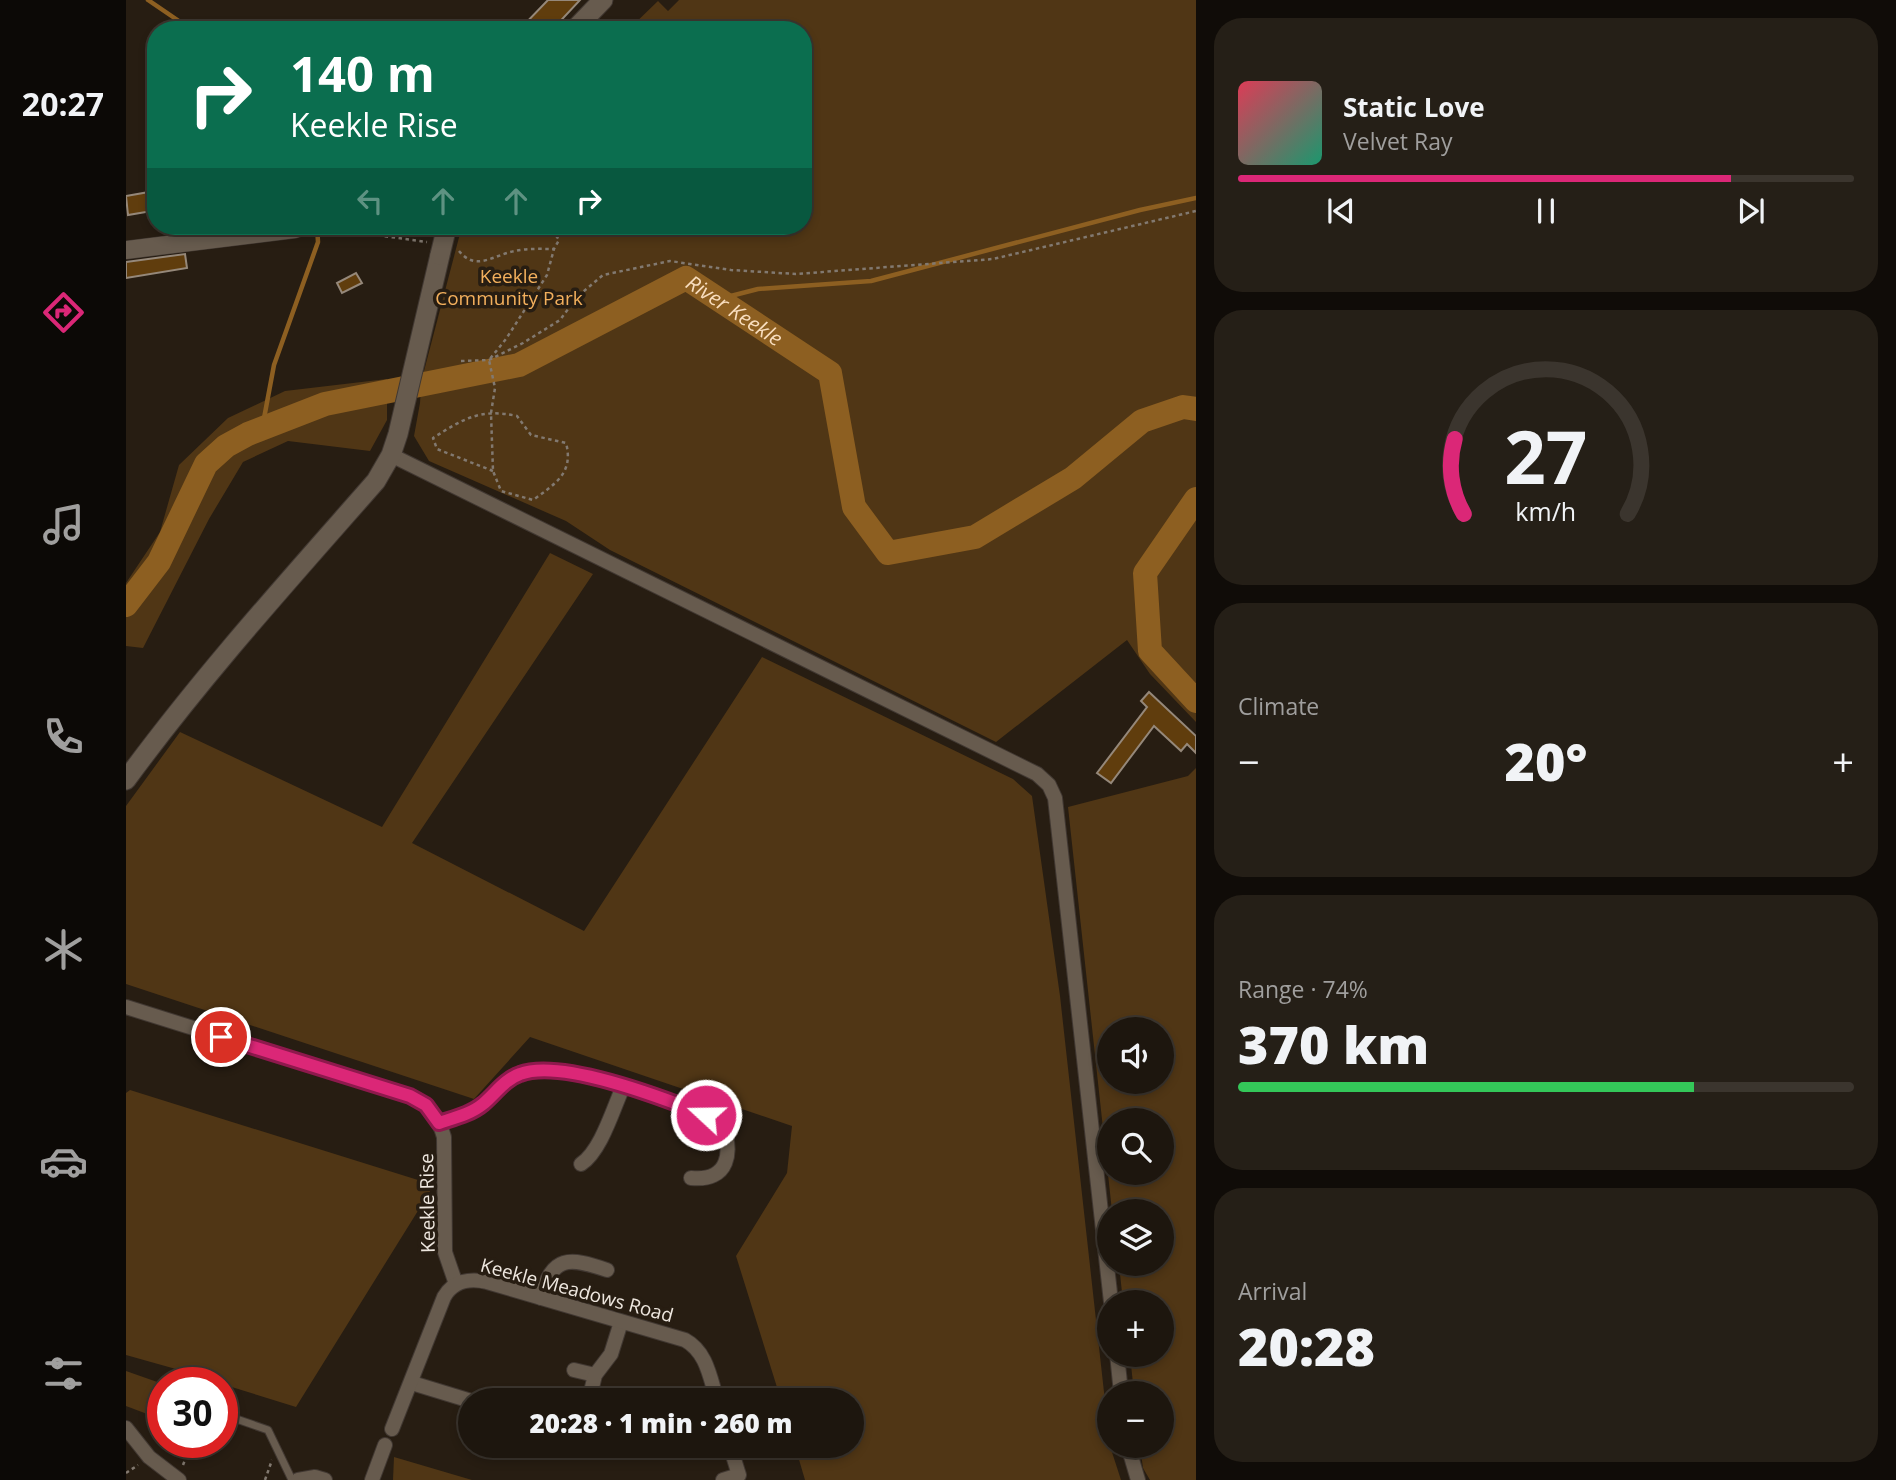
<!DOCTYPE html>
<meta charset="utf-8">
<style>
:root{--surface:#1d160e;--page:#251f17;--text:#f1f3f6;--muted:#a09f9e;--line:#3b352e;--accent:#db2777}
body{margin:0;font-family:"Open Sans",sans-serif;background:var(--page);color:var(--text);height:100vh;display:flex;flex-direction:column;font-size:26px;white-space:nowrap}
*{box-sizing:border-box;margin:0}
p{font-size:23px;color:var(--muted)}
.icon{flex:none;width:38px;height:38px;fill:none;stroke:currentColor;stroke-width:2;stroke-linecap:round;stroke-linejoin:round}
.map{position:relative;flex:1;overflow:hidden}
.sheet{display:flex;flex-direction:column;gap:18px;padding:18px;background:#100c08;width:700px}
.sheet>*{flex:none}
.hud{position:absolute;left:21px;top:21px;width:665px;height:214px;border-radius:28px;box-shadow:0 4px 10px #0003,0 0 0 2px var(--line);background:#0b6e4f;color:#fff;overflow:hidden}
.fabs{position:absolute;left:971px;top:1017px;display:grid;gap:14px}
.fabs a{display:grid;place-items:center;width:77px;height:77px;border-radius:50%;background:var(--surface);box-shadow:0 4px 10px #0003,0 0 0 2px var(--line);font-size:35px}
.speed{position:absolute;left:21px;top:1367px;display:flex;gap:14px;font-size:35px;font-weight:700;text-align:center}
.speed>*{display:grid;place-content:center;width:91px;height:91px;border-radius:50%;background:var(--surface);box-shadow:0 4px 10px #0003,0 0 0 2px var(--line);line-height:1}
.speed .limit{border:10px solid #d22;background:#fff;color:#111}
.pin{position:absolute;display:grid;place-items:center;width:60px;height:60px;color:#fff;margin:-30px;border:4px solid #fff;border-radius:50%;box-shadow:0 2px 7px #0007}
.me{position:absolute;width:77px;margin:-38px;rotate:291deg;stroke-linejoin:round;filter:drop-shadow(0 0 5px #0008)}
.turn{display:flex;align-items:center;gap:24px;height:147px;padding:0 28px;font-size:32px}
.turn .icon{width:91px;height:91px;stroke-width:2.5}
.turn b{display:block;font-size:49px;line-height:60px}
.lanes{display:flex;align-items:center;height:66px;padding:0 28px;background:#0003;justify-content:center;gap:35px;direction:ltr}
.lanes .off{opacity:.35}
.big{font-size:52px;font-weight:800;line-height:1.1}
.sheet .tile{flex:1;display:flex;flex-direction:column;justify-content:center;gap:10px;min-width:0;padding:0 24px;border-radius:28px;background:var(--page)}
.sheet .dial{align-items:center;gap:0}
.dial svg{height:182px;overflow:visible;fill:none;stroke:var(--line);stroke-width:7;stroke-linecap:round;text-anchor:middle}
.dial text{fill:var(--text);stroke:none}
.song{display:flex;align-items:center;gap:21px}
.cover{width:84px;height:84px;border-radius:10px;background:linear-gradient(135deg,hsl(350 70% 55%),hsl(160 70% 35%))}
.played{height:7px;border-radius:4px;background:linear-gradient(90deg,var(--accent) 80%,var(--line) 80%)}
.keys{display:flex;justify-content:space-around;direction:ltr}
.heat{display:flex;justify-content:space-between;align-items:center;font-size:38px;direction:ltr}
.charge{height:10px;border-radius:5px;background:linear-gradient(90deg,#34c759 74%,var(--line) 0)}
.trip{position:absolute;left:332px;top:1388px;width:406px;height:70px;border-radius:35px;background:var(--surface);box-shadow:0 4px 10px #0003,0 0 0 2px var(--line);font-weight:800;line-height:70px;text-align:center}
main{display:flex;flex:1;min-height:0}
.menu{display:flex;flex-direction:column;width:126px;justify-content:space-around;align-items:center;background:#0c0906;color:var(--muted)}
.menu .icon{width:49px;height:49px}
.menu .on{color:var(--accent)}
.menu b{font-size:32px;color:var(--text)}
.map>svg:first-child{display:block}
</style>
<main>
<nav class="menu">
<b>20:27</b>
<svg class="icon on" aria-label="directions" viewBox="0 0 24 24"><path d="M12 3l9 9-9 9-9-9zM9 14v-3h6M13 9l2 2-2 2"/></svg>
<svg class="icon" aria-label="music" viewBox="0 0 24 24"><path d="M9 18V5l10-2v13"/><circle cx="6" cy="18" r="3"/><circle cx="16" cy="16" r="3"/></svg>
<svg class="icon" aria-label="phone" viewBox="0 0 24 24"><path d="M5 4h4l2 5-3 2q2 4 5 5l2-3 5 2v4C11 20 4 13 5 4z"/></svg>
<svg class="icon" aria-label="climate" viewBox="0 0 24 24"><path d="M12 3v18M4 7l16 10M4 17L20 7"/></svg>
<svg class="icon" aria-label="car" viewBox="0 0 24 24"><path d="M5 17H2v-5l4-1 3-4h7l3 4 3 1v5h-3M9 17h6M6 11h13"/><circle cx="7" cy="17" r="2"/><circle cx="17" cy="17" r="2"/></svg>
<svg class="icon" aria-label="filters" viewBox="0 0 24 24"><path d="M4 7h16M4 17h16"/><circle cx="9" cy="7" r="2"/><circle cx="15" cy="17" r="2"/></svg>
</nav>
<div class="map">
<svg width="1070" height="1480" viewBox="0 0 1070 1480">
<rect width="100%" height="100%" fill="#271d12"/>
<g fill="#503615" fill-rule="evenodd">
<polygon points="553,0 1070,0 1070,722 1024,674 1001,640 870,742 484,550 440,521 303,461 288,436 294,403 296,372 298,371 336,226 677,226 677,30 502,30 532,1 542,11"/>
<polygon points="261,379 261,420 244,451 162,441 117,462 83,519 17,648 0,646 0,583 34,532 53,465 102,418 159,391"/>
<polygon points="424,553 467,574 286,843 458,931 636,657 887,779 906,796 934,996 984,1446 995,1480 679,1480 669,1446 726,1446 726,1400 655,1400 610,1256 661,1173 666,1126 404,1037 348,1099 0,984 0,806 54,732 256,827"/>
<path d="M1070,768V1480H1024L1017,1468L1014,1446H1036V1393H1008L1004,1355L1036,1354V1302H997L993,1264H1036V1211H986L942,807L1062,776ZM984,1029H1036V1082H984ZM984,1120H1036V1172H984Z"/>
<polygon points="4,1090 308,1185 170,1407 96,1384 96,1382 0,1355 0,1093"/>
<polygon points="0,1371 37,1384 37,1420 0,1406"/>
<polygon points="268,1457 346,1480 267,1480"/>
</g>
<g fill="none" stroke-linecap="round" stroke-linejoin="round">
<g stroke="#8d5f21" stroke-width="4.5">
<polyline points="22,0 66,30"/>
<polyline points="593,299 632,289 745,281 1014,210 1070,198"/>
<polyline points="136,429 148,365 192,242 191,226"/>
</g>
<g stroke="#8d5f21" stroke-width="24">
<polyline points="1070,499 1019,573 1024,651 1070,701"/>
<path id="s1" d="M0,605L33,562L80,464L100,446L122,434L199,404L393,365L560,278L704,373L728,507L762,553L849,537L947,478L1016,421L1057,407L1070,409"/>
</g>
</g>
<g fill="#603d0d" stroke="#95887a" stroke-width="2">
<polygon points="422,0 454,0 426,30 393,30"/>
<polygon points="23,192 26,211 2,215 0,196"/>
<polygon points="59,254 61,268 0,278 0,262"/>
<polygon points="230,273 236,283 216,293 211,283"/>
<polygon points="1023,692 1070,736 1070,753 1061,744 1055,751 1028,726 985,783 971,773 1021,707 1015,701"/>
</g>
<g fill="none" stroke-linecap="round" stroke-linejoin="round">
<defs>
<polyline id="service" points="96,1414 142,1430 166,1480"/>
<g id="minor">
<polyline points="265,455 911,774 923,785 929,798 985,1302"/>
<path d="M0,1007L284,1096C302,1103 313,1119 318,1137L319,1252L330,1284"/>
<path d="M313,1123C328,1118 345,1114 357,1104C369,1094 379,1079 394,1074C436,1058 554,1103 595,1122C608,1152 603,1182 565,1178"/>
<path d="M455,1164C475,1151 487,1109 497,1087"/>
<path d="M415,1298C426,1255 443,1257 481,1270"/>
<polyline points="991,1354 995,1393"/>
<polyline points="448,1370 469,1375"/>
<polyline points="286,1383 345,1401"/>
<polyline points="381,1400 383,1395"/>
<polyline points="463,1400 469,1375 485,1354 495,1322"/>
<polyline points="0,1428 23,1457 53,1480"/>
<path d="M266,1429L318,1297C327,1281 344,1278 361,1282L559,1340C581,1352 584,1378 591,1400"/>
<polyline points="1002,1446 1012,1480"/>
<polyline points="172,1480 189,1477 199,1480"/>
<polyline points="246,1480 259,1445"/>
<polyline points="597,1480 613,1475 604,1446"/>
</g>
<polyline id="tertiary" points="0,250 169,229 178,226"/>
<g id="secondary">
<polyline points="448,30 477,0"/>
<path d="M0,780C77,675 164,579 250,481L265,455L272,434L314,255"/>
</g>
</defs>
<use href="#service" stroke="#413832" stroke-width="9"/>
<use href="#minor" stroke="#413832" stroke-width="16"/>
<use href="#tertiary" stroke="#413832" stroke-width="19"/>
<use href="#secondary" stroke="#413832" stroke-width="21"/>
<g stroke="#827970" stroke-width="2.5" stroke-dasharray="3.5 3.5" stroke-linecap="butt">
<polyline points="211,226 228,232 301,242"/>
<path d="M333,251C350,272 367,255 389,251C401,248 416,249 428,249L433,240L425,228L421,226"/>
<polyline points="335,361 363,360 397,343 434,320 451,297 477,275 544,261 605,270 670,274 867,259 1070,211"/>
<path d="M367,471L311,449L307,438C337,419 354,408 391,416L405,435L440,443C448,473 429,484 407,500L375,491L367,471L365,413L369,388L363,360L380,339L421,275L428,249"/>
<polyline points="57,1465 66,1442"/>
<polyline points="0,1473 12,1465"/>
<polyline points="139,1480 146,1460"/>
</g>
<use href="#service" stroke="#675b4e" stroke-width="7"/>
<use href="#minor" stroke="#675b4e" stroke-width="14"/>
<use href="#tertiary" stroke="#675b4e" stroke-width="18"/>
<use href="#secondary" stroke="#675b4e" stroke-width="19"/>
<defs>
<polyline id="secondary-bridge" points="314,255 321,226"/>
</defs>
<use href="#secondary-bridge" stroke="#413832" stroke-width="21" stroke-linecap="butt"/>
<use href="#secondary-bridge" stroke="#675b4e" stroke-width="19"/>
</g>
<g fill="none" stroke-linecap="round" stroke-linejoin="round">
<defs>
<path id="route" d="M95,1037L284,1096L300,1105L313,1123C328,1118 345,1114 357,1104C369,1094 379,1079 394,1074C435,1058 540,1099 580,1115"/>
</defs>
<use href="#route" stroke="#8e194d" stroke-width="18"/>
<use href="#route" stroke="#db2777" stroke-width="12"/>
</g>
<g text-anchor="middle" dominant-baseline="central" stroke-width="7" stroke-linejoin="round" paint-order="stroke">
<g font-size="19" fill="#f3b05d" stroke="#271d12">
<text x="383" y="276">Keekle<tspan x="383" dy="22">Community Park</tspan></text>
</g>
<g font-size="19" fill="#eee7df" stroke="#271d12">
<text transform="translate(301 1203) rotate(-91)">Keekle Rise</text>
<text transform="translate(451 1290) rotate(15)">Keekle Meadows Road</text>
</g>
<g font-size="21" font-style="italic" fill="#f8ddbe" stroke="#271d12">
<text stroke="none"><textPath href="#s1" startOffset="742">River Keekle</textPath></text>
</g>
</g>
</svg>
<div class="fabs">
<a><svg class="icon" aria-label="sound" viewBox="0 0 24 24"><path d="M4 9h4l5-4v14l-5-4H4zM17 9q2 3 0 6"/></svg></a>
<a><svg class="icon" aria-label="search" viewBox="0 0 24 24"><circle cx="10" cy="10" r="6"/><path d="M15 15l6 6"/></svg></a>
<a><svg class="icon" aria-label="layers" viewBox="0 0 24 24"><path d="M12 4l9 5-9 5-9-5zM3 14l9 5 9-5"/></svg></a>
<a>+</a>
<a>−</a>
</div>
<div class="speed"><div class="limit">30</div></div>
<div class="pin" style="left:95px;top:1037px;background:#d93025"><svg class="icon" aria-label="arrive" viewBox="0 0 24 24"><path d="M6 21V4h12l-3 4 3 4H6"/></svg></div>
<svg class="me" style="left:580px;top:1115px" viewBox="-20 -20 40 40"><circle r="17" fill="#db2777" stroke="#fff" stroke-width="3"/><path d="M0-11L8 9 0 5-8 9z" fill="#fff"/></svg>
<div class="trip">20:28 · 1 min · 260 m</div>
<div class="hud">
<div class="turn"><svg class="icon" aria-label="right" viewBox="0 0 24 24"><path d="M7 20v-9h11M14 6l5 5-5 5"/></svg><div><b>140 m</b>Keekle Rise</div></div>
<div class="lanes"><svg class="icon off" aria-label="left" viewBox="0 0 24 24"><path d="M17 20v-9H6M10 6l-5 5 5 5"/></svg><svg class="icon off" aria-label="ahead" viewBox="0 0 24 24"><path d="M12 20V5M6 11l6-6 6 6"/></svg><svg class="icon off" aria-label="ahead" viewBox="0 0 24 24"><path d="M12 20V5M6 11l6-6 6 6"/></svg><svg class="icon" aria-label="right" viewBox="0 0 24 24"><path d="M7 20v-9h11M14 6l5 5-5 5"/></svg></div>
</div>
</div>
<section class="sheet">
<div class="tile">
<div class="song"><i class="cover"></i><div><b>Static Love</b><p>Velvet Ray</p></div></div>
<div class="played"></div>
<div class="keys"><svg class="icon" aria-label="previous" viewBox="0 0 24 24"><path d="M18 5L8 12l10 7zM5 5v14"/></svg><svg class="icon" aria-label="pause" viewBox="0 0 24 24"><path d="M8 5v14M16 5v14"/></svg><svg class="icon" aria-label="next" viewBox="0 0 24 24"><path d="M6 5l10 7-10 7zM19 5v14"/></svg></div>
</div>
<div class="tile dial"><svg viewBox="0 0 100 80">
<path d="M14 69A42 42 0 1 1 86 69"/>
<path d="M14 69A42 42 0 0 1 10 36" stroke="#db2777"/>
<text x="50" y="56" font-size="32" font-weight="700">27</text>
<text x="50" y="72" font-size="11">km/h</text>
</svg></div>
<div class="tile"><p>Climate</p>
<div class="heat"><a>−</a><b class="big">20°</b><a>+</a></div>
</div>
<div class="tile"><p>Range · 74%</p><b class="big">370 km</b><div class="charge"></div></div>
<div class="tile"><p>Arrival</p><b class="big">20:28</b></div>
</section>
</main>
